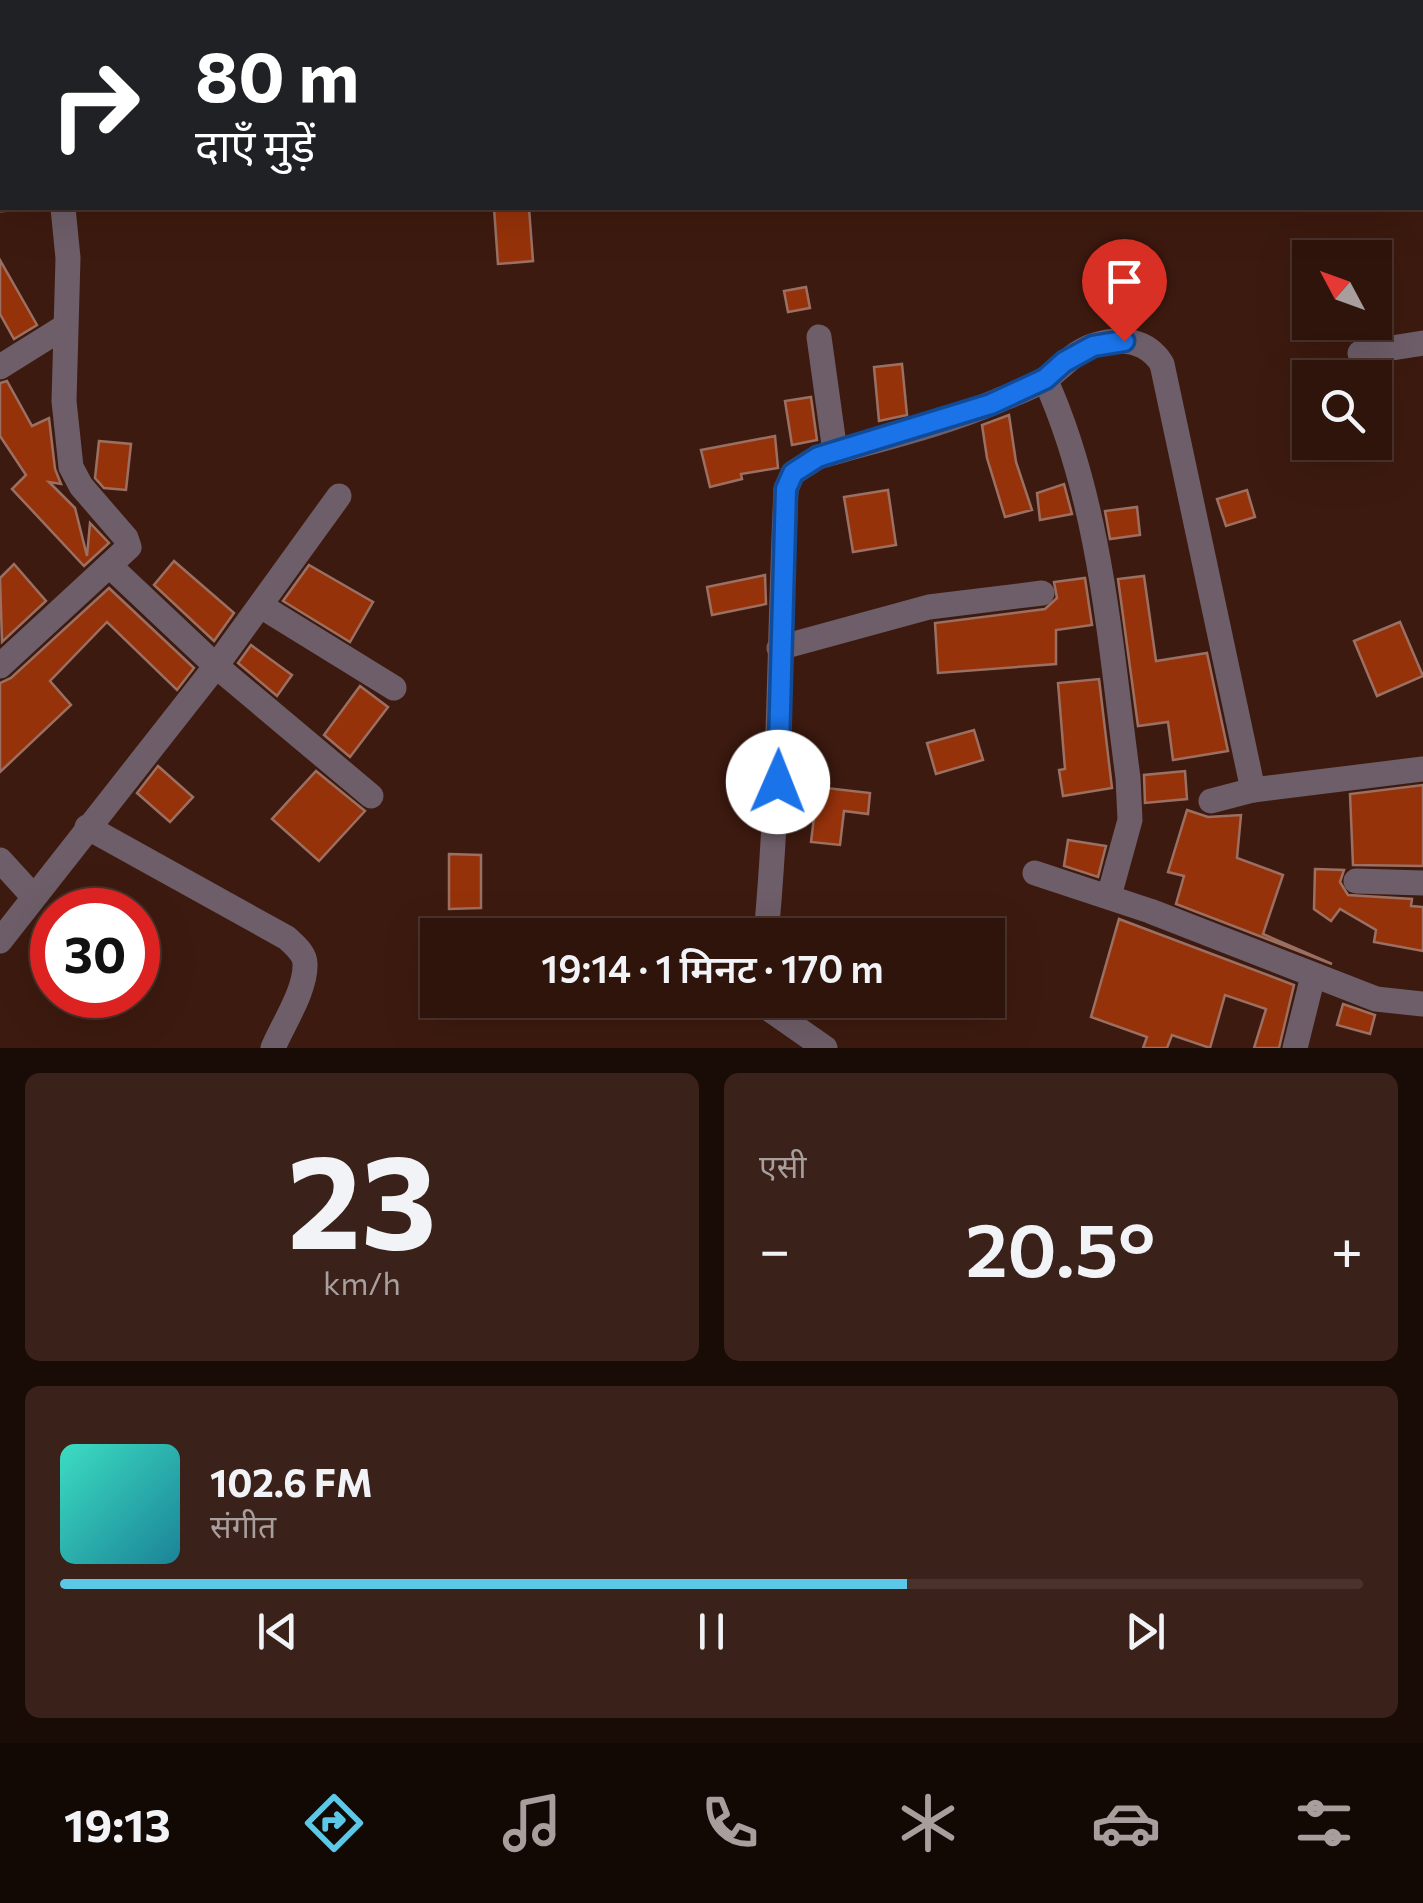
<!DOCTYPE html>
<html lang="hi">
<meta charset="utf-8">
<style>
:root{--surface:#2e140b;--page:#3a2119;--text:#f1f3f6;--muted:#a79e9d;--line:#49332c;--accent:#5ac8e6}
body{margin:0;font-family:Commissioner,"Noto Sans Devanagari",sans-serif;background:var(--page);color:var(--text);height:100vh;display:flex;flex-direction:column;font-size:38px;white-space:nowrap}
*{box-sizing:border-box;margin:0}
p{font-size:32px;color:var(--muted)}
.icon{flex:none;width:55px;height:55px;fill:none;stroke:currentColor;stroke-width:2;stroke-linecap:round;stroke-linejoin:round}
.map{position:relative;height:1048px;overflow:hidden}
.drawer{display:flex;flex-direction:column;gap:25px;padding:25px;background:#190b06;flex:1}
.drawer>*{flex:none}
.top-card{position:absolute;left:0px;top:0px;width:1425px;height:210px;box-shadow:0 10px 40px #0002,0 0 0 2px var(--line);background:#202124;color:#fff;overflow:hidden}
.needle{width:65px;rotate:311deg}
.controls{position:absolute;left:1292px;top:240px;display:grid;gap:20px}
.controls a{display:grid;place-items:center;width:100px;height:100px;border-radius:0px;background:var(--surface);box-shadow:0 10px 40px #0002,0 0 0 2px var(--line);font-size:50px}
.speed{position:absolute;left:30px;top:888px;display:flex;gap:20px;font-size:50px;font-weight:700;text-align:center}
.speed>*{display:grid;place-content:center;width:130px;height:130px;border-radius:50%;background:var(--surface);box-shadow:0 10px 40px #0002,0 0 0 2px var(--line);line-height:1}
.speed .limit{border:15px solid #d22;background:#fff;color:#111}
.pin{position:absolute;display:grid;place-items:center;width:85px;height:85px;color:#fff;margin:-102px -42px;border-radius:50% 50% 50% 0;rotate:-45deg;box-shadow:0 0 10px #0007}
.pin .icon{rotate:45deg}
.me{position:absolute;width:110px;margin:-55px;rotate:1deg;stroke-linejoin:round;filter:drop-shadow(0 0 8px #0008)}
.turn{display:flex;align-items:center;gap:35px;height:210px;padding:0 30px;font-size:45px}
.turn .icon{width:130px;height:130px;stroke-width:2.5}
.turn b{display:block;font-size:70px;line-height:85px}
.big{font-size:75px;font-weight:600;line-height:1.1}
.drawer .tile{flex:1;display:flex;flex-direction:column;justify-content:center;gap:15px;min-width:0;padding:0 35px;border-radius:15px;background:var(--page)}
.drawer .dial{align-items:center;gap:0}
.dial b{font-size:130px;line-height:1}
.song{display:flex;align-items:center;gap:30px}
.cover{width:120px;height:120px;border-radius:15px;background:linear-gradient(135deg,hsl(170 70% 55%),hsl(190 70% 35%))}
.played{height:10px;border-radius:5px;background:linear-gradient(90deg,var(--accent) 65%,var(--line) 65%)}
.keys{display:flex;justify-content:space-around;direction:ltr}
.heat{display:flex;justify-content:space-between;align-items:center;font-size:55px;direction:ltr}
.drawer .tiles{flex:1;display:grid;gap:25px;grid-template-columns:1fr 1fr}
.tile:last-child{grid-column:span 2}
.trip{position:absolute;left:420px;top:918px;width:585px;height:100px;border-radius:0px;background:var(--surface);box-shadow:0 10px 40px #0002,0 0 0 2px var(--line);font-weight:600;line-height:100px;text-align:center}
.tab-bar{display:flex;height:160px;justify-content:space-around;align-items:center;background:#120804;color:var(--muted)}
.tab-bar .icon{width:70px;height:70px}
.tab-bar .current{color:var(--accent)}
.tab-bar b{font-size:45px;color:var(--text)}
.map>svg:first-child{display:block}
</style>
<div class="map">
<svg width="1423" height="1048" viewBox="0 0 1423 1048">
<rect width="100%" height="100%" fill="#3d1a0f"/>
<g fill="#96320a" stroke="#9b7062" stroke-width="2.5">
<polygon points="494,208 529,208 533,261 498,264"/>
<polygon points="0,260 37,325 14,339 0,314"/>
<polygon points="806,287 810,308 788,312 784,291"/>
<polygon points="902,364 907,415 879,421 874,367"/>
<polygon points="7,381 32,426 49,418 55,469 61,484 49,482 75,508 87,556 90,523 109,543 84,566 12,489 26,475 0,436 0,383"/>
<polygon points="811,397 817,440 792,445 785,401"/>
<polygon points="1009,415 1016,462 1032,510 1005,517 987,458 982,425"/>
<polygon points="775,436 778,468 741,474 742,479 710,487 701,450"/>
<polygon points="99,441 131,444 126,490 104,488 95,478"/>
<polygon points="1064,484 1072,514 1040,520 1037,493"/>
<polygon points="888,490 896,545 853,552 844,497"/>
<polygon points="1247,490 1255,517 1226,526 1217,499"/>
<polygon points="1137,507 1140,535 1110,539 1105,511"/>
<polygon points="174,561 234,613 214,641 154,585"/>
<polygon points="14,564 46,601 2,642 0,578"/>
<polygon points="309,565 373,602 350,642 283,601"/>
<polygon points="765,575 766,604 712,615 707,587"/>
<polygon points="1144,576 1156,661 1207,653 1228,751 1173,760 1168,722 1138,726 1118,579"/>
<polygon points="1085,578 1092,625 1056,630 1056,664 938,673 935,623 1045,609 1057,598 1054,582"/>
<polygon points="109,588 194,668 177,690 107,622 50,681 71,705 0,772 0,683 11,678"/>
<polygon points="1400,622 1423,676 1377,696 1354,641"/>
<polygon points="251,645 292,675 277,696 238,663"/>
<polygon points="1099,679 1112,788 1063,796 1059,770 1065,769 1058,683"/>
<polygon points="360,686 388,707 350,757 324,735"/>
<polygon points="974,730 983,760 936,774 927,743"/>
<polygon points="158,766 193,797 170,822 137,793"/>
<polygon points="316,771 365,811 319,861 272,819"/>
<polygon points="1185,771 1187,799 1145,803 1144,775"/>
<polygon points="792,784 870,793 868,814 844,811 840,845 811,842 815,809 791,806"/>
<polygon points="1423,785 1423,866 1353,865 1350,794"/>
<polygon points="1187,810 1208,817 1241,815 1237,858 1283,875 1263,934 1332,964 1176,904 1184,876 1168,872"/>
<polygon points="1068,840 1106,846 1098,877 1064,866"/>
<polygon points="449,854 481,855 481,908 449,909"/>
<polygon points="1315,869 1344,870 1340,882 1348,895 1412,899 1411,906 1423,907 1423,951 1374,942 1376,930 1340,909 1331,921 1314,909"/>
<polygon points="1119,919 1294,985 1279,1048 1254,1048 1266,1009 1225,995 1210,1048 1172,1035 1167,1048 1143,1048 1147,1037 1091,1017"/>
<polygon points="1343,1004 1375,1015 1370,1034 1337,1025"/>
</g>
<g fill="none" stroke-linecap="round" stroke-linejoin="round">
<g stroke="#6e5e69" stroke-width="25">
<polyline points="47,0 47,2"/>
<polyline points="240,2 240,0"/>
<polyline points="0,200 2,200"/>
<polyline points="819,337 835,452"/>
<polyline points="1360,353 1423,343"/>
<polyline points="0,367 64,327"/>
<path d="M1045,379C1101,503 1110,644 1128,778L1130,820L1109,896"/>
<polyline points="111,567 216,666 371,796"/>
<polyline points="261,606 394,688"/>
<polyline points="779,648 929,607 1042,593"/>
<polyline points="0,666 129,547 126,538 81,486 71,467 64,401 68,258 63,208"/>
<polyline points="1211,801 1253,790 1423,769"/>
<path d="M87,827L287,938C294,945 305,953 305,964C306,990 283,1024 273,1048"/>
<polyline points="0,860 32,895"/>
<polyline points="1035,873 1150,911 1376,999 1423,1004"/>
<polyline points="1356,881 1423,883"/>
<path d="M766,935C780,786 779,638 786,489L793,473L818,457C876,440 939,426 995,402C1011,395 1029,389 1044,380C1061,369 1074,351 1095,345C1122,337 1147,340 1162,364L1253,790"/>
<polyline points="0,941 216,666 339,496"/>
<polyline points="764,1000 769,1009 825,1048"/>
<polyline points="1295,1048 1313,976"/>
</g>
</g>
<g fill="none" stroke-linecap="round" stroke-linejoin="round">
<defs>
<polyline id="route" points="778,782 786,489 793,473 818,457 991,404 1045,379 1064,362 1093,346 1124,341"/>
</defs>
<use href="#route" stroke="#114b97" stroke-width="25"/>
<use href="#route" stroke="#1a73e8" stroke-width="18"/>
</g>
</svg>
<div class="controls">
<a><svg class="needle" viewBox="-14 -14 28 28"><path d="M0-13l5 13h-10z" fill="#e53935"/><path d="M0 13l5-13h-10z" fill="#a79e9d"/></svg></a>
<a><svg class="icon" aria-label="search" viewBox="0 0 24 24"><circle cx="10" cy="10" r="6"/><path d="M15 15l6 6"/></svg></a>
</div>
<div class="speed"><div class="limit">30</div></div>
<div class="pin" style="left:1124px;top:341px;background:#d93025"><svg class="icon" aria-label="arrive" viewBox="0 0 24 24"><path d="M6 21V4h12l-3 4 3 4H6"/></svg></div>
<svg class="me" style="left:778px;top:782px" viewBox="-20 -20 40 40"><circle r="19" fill="#fff"/><path d="M0-13L10 11 0 6-10 11z" fill="#1a73e8"/></svg>
<div class="trip">19:14 · 1 मिनट · 170 m</div>
<div class="top-card">
<div class="turn"><svg class="icon" aria-label="right" viewBox="0 0 24 24"><path d="M7 20v-9h11M14 6l5 5-5 5"/></svg><div><b>80 m</b>दाएँ मुड़ें</div></div>
</div>
</div>
<section class="drawer">
<div class="tiles">
<div class="tile dial"><b>23</b><p>km/h</p></div>
<div class="tile"><p>एसी</p>
<div class="heat"><a>−</a><b class="big">20.5°</b><a>+</a></div>
</div>
<div class="tile">
<div class="song"><i class="cover"></i><div><b>102.6 FM</b><p>संगीत</p></div></div>
<div class="played"></div>
<div class="keys"><svg class="icon" aria-label="previous" viewBox="0 0 24 24"><path d="M18 5L8 12l10 7zM5 5v14"/></svg><svg class="icon" aria-label="pause" viewBox="0 0 24 24"><path d="M8 5v14M16 5v14"/></svg><svg class="icon" aria-label="next" viewBox="0 0 24 24"><path d="M6 5l10 7-10 7zM19 5v14"/></svg></div>
</div>
</div>
</section>
<nav class="tab-bar">
<b>19:13</b>
<svg class="icon current" aria-label="directions" viewBox="0 0 24 24"><path d="M12 3l9 9-9 9-9-9zM9 14v-3h6M13 9l2 2-2 2"/></svg>
<svg class="icon" aria-label="music" viewBox="0 0 24 24"><path d="M9 18V5l10-2v13"/><circle cx="6" cy="18" r="3"/><circle cx="16" cy="16" r="3"/></svg>
<svg class="icon" aria-label="phone" viewBox="0 0 24 24"><path d="M5 4h4l2 5-3 2q2 4 5 5l2-3 5 2v4C11 20 4 13 5 4z"/></svg>
<svg class="icon" aria-label="climate" viewBox="0 0 24 24"><path d="M12 3v18M4 7l16 10M4 17L20 7"/></svg>
<svg class="icon" aria-label="car" viewBox="0 0 24 24"><path d="M5 17H2v-5l4-1 3-4h7l3 4 3 1v5h-3M9 17h6M6 11h13"/><circle cx="7" cy="17" r="2"/><circle cx="17" cy="17" r="2"/></svg>
<svg class="icon" aria-label="filters" viewBox="0 0 24 24"><path d="M4 7h16M4 17h16"/><circle cx="9" cy="7" r="2"/><circle cx="15" cy="17" r="2"/></svg>
</nav>
